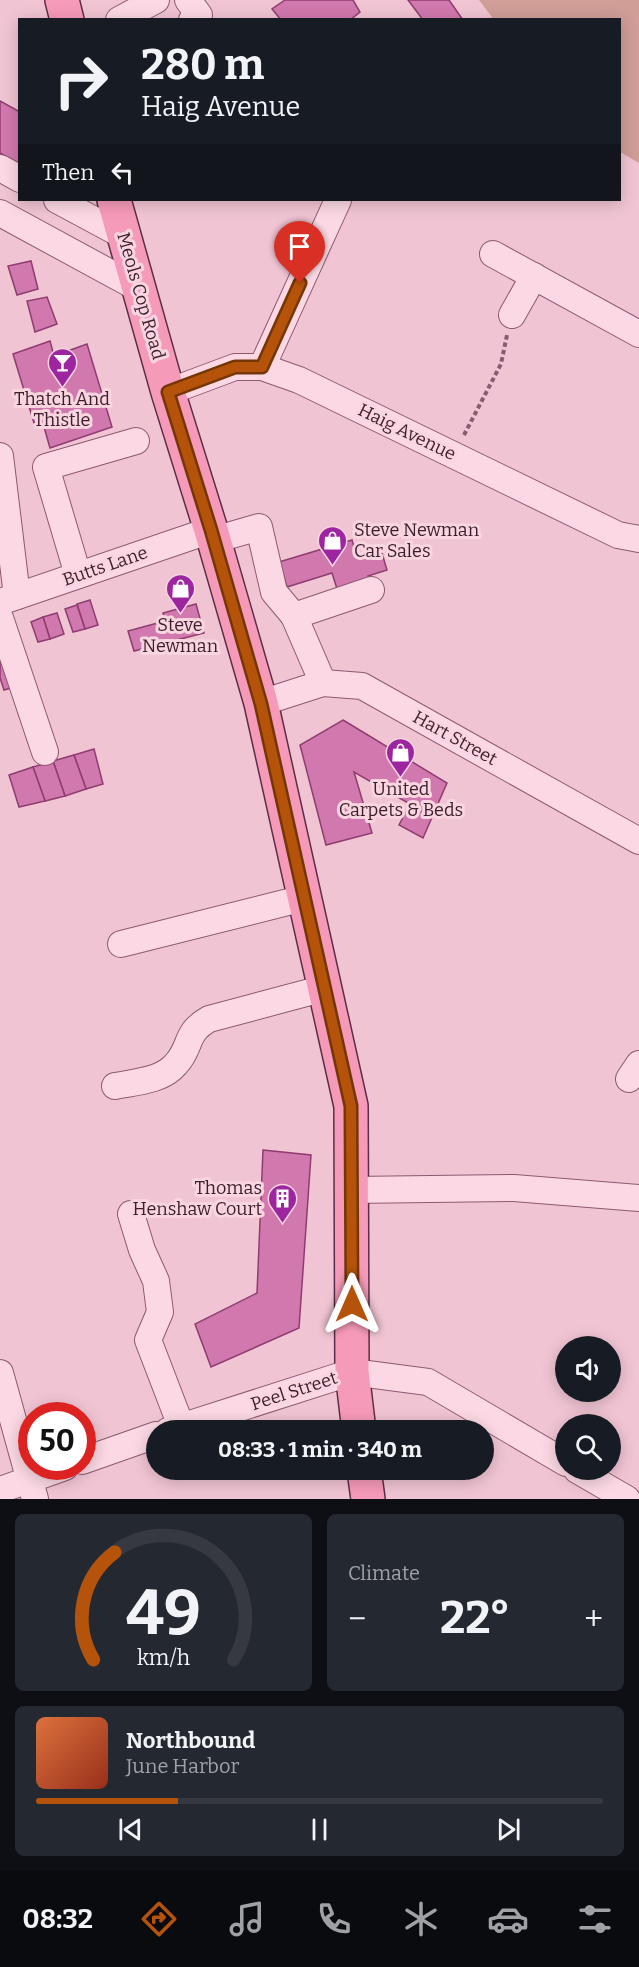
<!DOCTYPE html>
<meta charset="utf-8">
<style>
:root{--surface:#171b24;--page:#242831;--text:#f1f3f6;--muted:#9ea1a6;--line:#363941;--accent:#b45309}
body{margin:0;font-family:Bitter,serif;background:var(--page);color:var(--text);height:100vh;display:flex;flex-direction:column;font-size:22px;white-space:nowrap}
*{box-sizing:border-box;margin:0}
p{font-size:20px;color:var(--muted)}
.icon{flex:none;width:33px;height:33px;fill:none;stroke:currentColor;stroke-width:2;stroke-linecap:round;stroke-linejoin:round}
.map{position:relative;height:1499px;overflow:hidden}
.sheet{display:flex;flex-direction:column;gap:15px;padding:15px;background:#0d0f14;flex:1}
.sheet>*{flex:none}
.top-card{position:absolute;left:18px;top:18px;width:603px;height:183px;border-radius:0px;box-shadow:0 3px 15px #0003;background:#171b24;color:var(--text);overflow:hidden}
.fabs{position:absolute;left:555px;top:1336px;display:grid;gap:12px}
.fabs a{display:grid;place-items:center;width:66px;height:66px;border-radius:50%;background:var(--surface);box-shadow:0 3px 15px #0003;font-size:30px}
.speed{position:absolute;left:18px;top:1402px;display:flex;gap:12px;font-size:30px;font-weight:700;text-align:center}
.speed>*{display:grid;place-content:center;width:78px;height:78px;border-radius:50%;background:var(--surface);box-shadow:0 3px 15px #0003;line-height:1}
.speed .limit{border:9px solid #d22;background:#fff;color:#111}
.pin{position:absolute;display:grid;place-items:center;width:51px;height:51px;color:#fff;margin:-62px -26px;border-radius:50% 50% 50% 0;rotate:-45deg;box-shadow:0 0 6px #0007}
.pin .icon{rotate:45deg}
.me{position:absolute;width:66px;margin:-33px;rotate:0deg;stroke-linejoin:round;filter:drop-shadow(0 0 4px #0008)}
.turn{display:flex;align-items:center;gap:21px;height:126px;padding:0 24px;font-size:27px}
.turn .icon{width:78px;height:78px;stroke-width:2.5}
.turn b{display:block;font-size:42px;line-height:51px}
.then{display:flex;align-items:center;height:57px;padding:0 24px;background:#0003;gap:12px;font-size:22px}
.big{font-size:45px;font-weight:700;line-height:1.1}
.sheet .widget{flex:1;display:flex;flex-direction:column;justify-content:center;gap:9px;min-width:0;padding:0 21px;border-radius:9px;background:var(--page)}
.sheet .dial{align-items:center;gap:0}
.dial svg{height:156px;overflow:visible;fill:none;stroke:var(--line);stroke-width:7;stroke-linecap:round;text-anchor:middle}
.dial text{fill:var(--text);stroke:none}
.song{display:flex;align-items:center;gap:18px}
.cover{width:72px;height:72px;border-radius:9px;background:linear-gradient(135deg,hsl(20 70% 55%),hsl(10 70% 35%))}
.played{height:6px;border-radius:3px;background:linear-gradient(90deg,var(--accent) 25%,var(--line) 25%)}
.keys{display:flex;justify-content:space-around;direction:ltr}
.heat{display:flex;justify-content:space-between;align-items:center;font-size:33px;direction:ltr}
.sheet .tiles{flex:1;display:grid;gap:15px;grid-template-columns:1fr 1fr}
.widget:last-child{grid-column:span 2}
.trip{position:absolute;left:146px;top:1420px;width:348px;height:60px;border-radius:30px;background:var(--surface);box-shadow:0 3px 15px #0003;font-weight:700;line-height:60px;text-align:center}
.menu{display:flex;height:96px;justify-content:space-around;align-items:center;background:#090b0e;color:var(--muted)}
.menu .icon{width:42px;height:42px}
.menu .on{color:var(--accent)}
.menu b{font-size:27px;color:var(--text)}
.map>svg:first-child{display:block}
</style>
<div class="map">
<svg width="639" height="1499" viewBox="0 0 639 1499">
<rect width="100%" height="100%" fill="#f1c4d3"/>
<polygon fill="#d09d97" points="479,0 639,0 639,163 620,152 620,20 489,19 492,17"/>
<g fill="#d178ae" stroke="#8e3d70" stroke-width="1.5">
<polygon points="285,0 353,0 360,12 350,20 281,20 272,9"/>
<polygon points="408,0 449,0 463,20 423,20"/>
<polygon points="0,101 20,112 20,164 0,153"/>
<polygon points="31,261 38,289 17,295 8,266"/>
<polygon points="47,297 57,324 35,332 27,301"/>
<polygon points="50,341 54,356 87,344 112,427 50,448 42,420 34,423 13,354"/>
<polygon points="352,540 357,557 381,550 387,570 368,576 370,582 338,592 332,573 287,587 279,562"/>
<polygon points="90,600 98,625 85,629 77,604"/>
<polygon points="196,604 204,633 134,651 128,631 165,621 163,613"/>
<polygon points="77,605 85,629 73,632 65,609"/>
<polygon points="57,613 64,634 50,639 43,617"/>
<polygon points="43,617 50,639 38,642 31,622"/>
<polygon points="0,648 18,686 4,690 0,678"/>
<polygon points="343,720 447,783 423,838 399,825 410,804 354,772 372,833 326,845 300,745"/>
<polygon points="94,749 103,784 86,789 74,755"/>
<polygon points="74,755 86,789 65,796 53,761"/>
<polygon points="53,761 65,796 45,801 33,767"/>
<polygon points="33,767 45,801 19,807 9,775"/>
<polygon points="263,1150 311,1155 299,1328 211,1367 195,1324 257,1293"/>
</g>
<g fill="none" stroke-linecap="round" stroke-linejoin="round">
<defs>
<g id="minor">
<polyline points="188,0 199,15 192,20"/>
<polyline points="119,20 156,0"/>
<polyline points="0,168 20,179"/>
<polyline points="57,200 124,236"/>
<polyline points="0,213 138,288"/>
<polyline points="493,254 639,334"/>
<polyline points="512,315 534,276"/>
<polyline points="262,367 338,200"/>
<polyline points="168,392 235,367 262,367 299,380 618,535 639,539"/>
<polyline points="0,456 17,596"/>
<polyline points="214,540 259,527 274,592 294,616"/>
<polyline points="78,575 46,467 136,441"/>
<polyline points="0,602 211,530"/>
<polyline points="0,618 45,752"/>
<polyline points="323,683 294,616 371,590"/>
<polyline points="261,703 323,683 362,686 639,841"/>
<polyline points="121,944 304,898"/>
<polyline points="629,1079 639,1064"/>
<path d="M115,1086C135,1082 162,1081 176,1064C192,1047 184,1033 209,1019L325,988"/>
<polyline points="351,1190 514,1188 639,1198"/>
<polyline points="131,1214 142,1250 156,1281 160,1312 148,1340 181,1426"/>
<polyline points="0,1373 35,1499"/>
<polyline points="168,1431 352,1372 428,1382 566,1463"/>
<polyline points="82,1461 156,1435"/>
<polyline points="577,1470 627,1499"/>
<polyline points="0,1490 65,1467"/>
</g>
<g id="major">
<polyline points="62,0 67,20"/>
<polyline points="114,200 168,392 211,530 261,703 351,1106 352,1372 359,1431"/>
<polyline points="364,1470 368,1499"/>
</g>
</defs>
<use href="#minor" stroke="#8d5972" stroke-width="28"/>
<use href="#major" stroke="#5b2d47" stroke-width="36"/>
<polyline stroke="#8d5972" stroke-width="4" stroke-dasharray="4.5 3" stroke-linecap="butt" points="464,435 501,364 507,335"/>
<use href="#minor" stroke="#fbd8e3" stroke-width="26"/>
<use href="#major" stroke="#f69ab9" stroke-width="33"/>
</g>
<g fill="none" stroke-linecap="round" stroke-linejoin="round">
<defs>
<polyline id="route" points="300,283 262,367 235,367 168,392 211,530 261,704 351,1106 352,1304"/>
</defs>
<use href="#route" stroke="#753606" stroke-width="15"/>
<use href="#route" stroke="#b45309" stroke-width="10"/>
</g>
<defs>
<symbol id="bar-pin" viewBox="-11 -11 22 30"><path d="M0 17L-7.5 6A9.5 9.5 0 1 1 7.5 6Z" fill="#9d25a0" stroke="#f8d5df"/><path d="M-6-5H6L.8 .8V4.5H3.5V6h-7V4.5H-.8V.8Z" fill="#fff"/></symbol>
<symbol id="shop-pin" viewBox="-11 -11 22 30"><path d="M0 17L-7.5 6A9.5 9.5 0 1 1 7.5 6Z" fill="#9d25a0" stroke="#f8d5df"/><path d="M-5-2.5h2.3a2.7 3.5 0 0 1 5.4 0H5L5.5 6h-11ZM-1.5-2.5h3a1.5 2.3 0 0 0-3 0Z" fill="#fff"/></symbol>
<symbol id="building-pin" viewBox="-11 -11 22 30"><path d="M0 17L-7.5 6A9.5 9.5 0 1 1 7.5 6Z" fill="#9d25a0" stroke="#f8d5df"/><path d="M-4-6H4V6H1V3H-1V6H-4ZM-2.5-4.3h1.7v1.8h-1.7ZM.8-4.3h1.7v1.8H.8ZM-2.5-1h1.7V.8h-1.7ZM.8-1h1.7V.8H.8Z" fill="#fff"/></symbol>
</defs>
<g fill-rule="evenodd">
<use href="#bar-pin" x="46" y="346" width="33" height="45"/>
<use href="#shop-pin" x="316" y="524" width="33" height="45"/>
<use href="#shop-pin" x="164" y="572" width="33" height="45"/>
<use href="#shop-pin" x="384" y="736" width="33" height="45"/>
<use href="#building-pin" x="266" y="1182" width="33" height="45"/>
</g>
<g text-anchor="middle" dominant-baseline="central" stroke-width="6" stroke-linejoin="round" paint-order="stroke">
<g font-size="18" fill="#3c1e2e" stroke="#f8d5df">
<text transform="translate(141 296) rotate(74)">Meols Cop Road</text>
<text transform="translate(407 432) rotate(26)">Haig Avenue</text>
<text transform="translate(105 566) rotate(-19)">Butts Lane</text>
<text transform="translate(455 738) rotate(29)">Hart Street</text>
<text transform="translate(294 1391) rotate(-18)">Peel Street</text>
</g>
<g font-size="18" fill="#3c1e2e" stroke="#f8d5df">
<text x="62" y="399">Thatch And<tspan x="62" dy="21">Thistle</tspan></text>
<text x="354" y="530" text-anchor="start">Steve Newman<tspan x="354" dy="21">Car Sales</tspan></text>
<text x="180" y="625">Steve<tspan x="180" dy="21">Newman</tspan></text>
<text x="401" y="789">United<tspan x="401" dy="21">Carpets &amp; Beds</tspan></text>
<text x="262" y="1188" text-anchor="end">Thomas<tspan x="262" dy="21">Henshaw Court</tspan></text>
</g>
</g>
</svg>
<div class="fabs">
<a><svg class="icon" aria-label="sound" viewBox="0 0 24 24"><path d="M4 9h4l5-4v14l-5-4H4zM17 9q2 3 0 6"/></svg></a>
<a><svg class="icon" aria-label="search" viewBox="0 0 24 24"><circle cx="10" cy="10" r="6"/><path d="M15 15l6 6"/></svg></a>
</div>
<div class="speed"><div class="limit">50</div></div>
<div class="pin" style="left:300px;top:283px;background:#d93025"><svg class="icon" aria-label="arrive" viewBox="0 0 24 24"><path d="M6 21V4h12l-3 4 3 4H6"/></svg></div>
<svg class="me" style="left:352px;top:1304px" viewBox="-20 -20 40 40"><path d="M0-17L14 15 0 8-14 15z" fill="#b45309" stroke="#fff" stroke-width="4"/></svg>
<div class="trip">08:33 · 1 min · 340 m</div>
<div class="top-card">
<div class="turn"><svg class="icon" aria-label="right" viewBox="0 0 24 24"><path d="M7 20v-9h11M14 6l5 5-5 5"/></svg><div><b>280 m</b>Haig Avenue</div></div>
<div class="then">Then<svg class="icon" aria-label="left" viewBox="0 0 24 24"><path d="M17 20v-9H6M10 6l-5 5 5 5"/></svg></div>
</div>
</div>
<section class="sheet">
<div class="tiles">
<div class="widget dial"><svg viewBox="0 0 100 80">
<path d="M14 69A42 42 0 1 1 86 69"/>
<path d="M14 69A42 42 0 0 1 25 14" stroke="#b45309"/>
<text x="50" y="56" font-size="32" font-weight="700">49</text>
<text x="50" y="72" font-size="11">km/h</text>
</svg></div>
<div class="widget"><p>Climate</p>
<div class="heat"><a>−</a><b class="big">22°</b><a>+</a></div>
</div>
<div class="widget">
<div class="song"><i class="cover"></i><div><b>Northbound</b><p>June Harbor</p></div></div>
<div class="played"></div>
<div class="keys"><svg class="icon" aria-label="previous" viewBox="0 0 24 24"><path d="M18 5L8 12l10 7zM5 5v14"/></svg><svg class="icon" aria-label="pause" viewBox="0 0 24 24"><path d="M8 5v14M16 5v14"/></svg><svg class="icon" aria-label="next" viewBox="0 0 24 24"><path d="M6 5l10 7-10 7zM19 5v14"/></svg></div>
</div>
</div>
</section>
<nav class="menu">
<b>08:32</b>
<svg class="icon on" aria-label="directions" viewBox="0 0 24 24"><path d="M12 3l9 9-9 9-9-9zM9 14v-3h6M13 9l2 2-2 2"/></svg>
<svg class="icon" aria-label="music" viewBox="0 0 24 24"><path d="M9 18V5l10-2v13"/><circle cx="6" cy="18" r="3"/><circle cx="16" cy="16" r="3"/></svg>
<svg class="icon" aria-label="phone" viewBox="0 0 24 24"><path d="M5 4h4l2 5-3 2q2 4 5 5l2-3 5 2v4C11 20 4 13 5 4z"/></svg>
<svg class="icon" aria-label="climate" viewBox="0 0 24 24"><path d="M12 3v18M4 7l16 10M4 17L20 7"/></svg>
<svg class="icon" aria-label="car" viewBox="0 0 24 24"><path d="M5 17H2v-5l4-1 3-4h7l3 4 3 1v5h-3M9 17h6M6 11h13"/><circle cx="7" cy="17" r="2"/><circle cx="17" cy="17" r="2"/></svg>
<svg class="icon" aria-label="filters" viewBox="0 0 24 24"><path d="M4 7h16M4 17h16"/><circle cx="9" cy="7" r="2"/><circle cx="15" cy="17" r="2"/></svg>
</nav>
